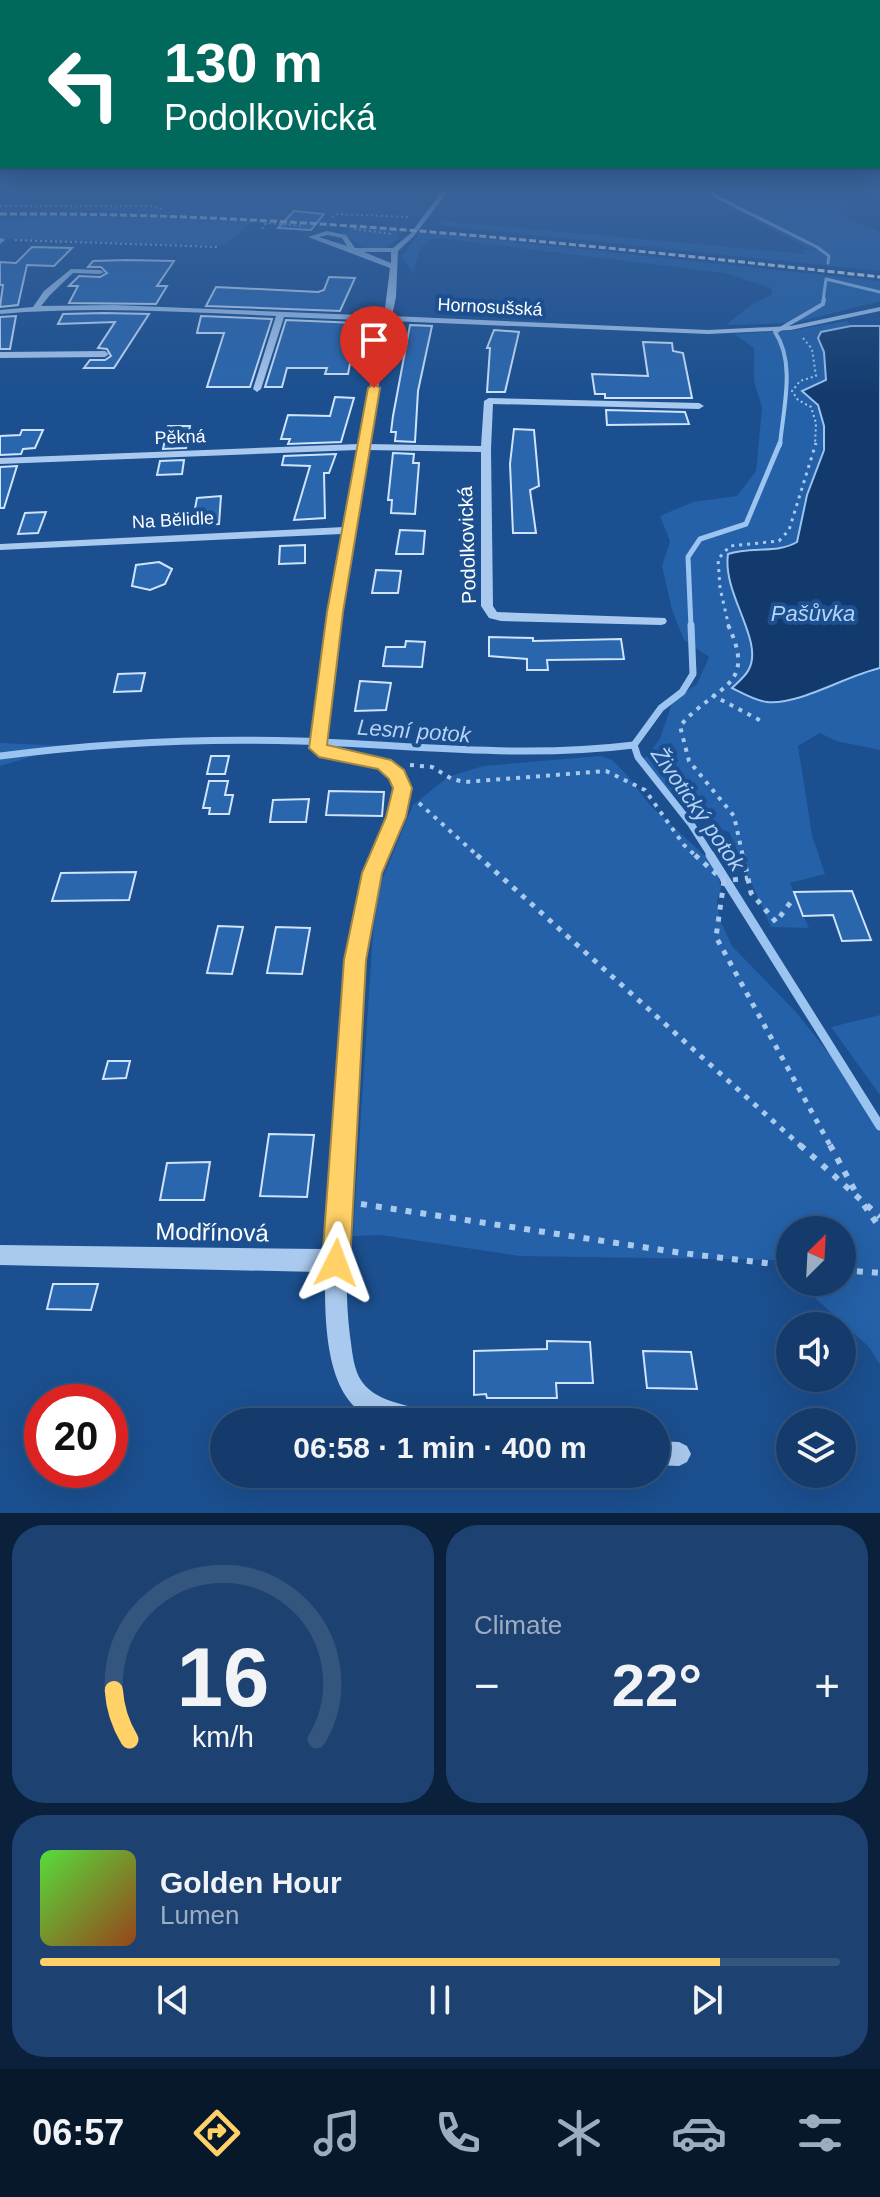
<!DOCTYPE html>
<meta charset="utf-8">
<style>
:root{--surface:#143b6b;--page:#1d4271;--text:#f1f3f6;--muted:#9dadc1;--line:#33557e;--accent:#ffd166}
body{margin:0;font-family:Arial,sans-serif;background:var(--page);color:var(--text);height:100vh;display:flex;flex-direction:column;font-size:30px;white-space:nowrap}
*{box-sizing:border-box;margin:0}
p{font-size:26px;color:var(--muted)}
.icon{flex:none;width:44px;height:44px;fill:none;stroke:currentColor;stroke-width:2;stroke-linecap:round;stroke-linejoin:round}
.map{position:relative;height:1513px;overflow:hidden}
.panel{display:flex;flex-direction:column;gap:12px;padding:12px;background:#0b203b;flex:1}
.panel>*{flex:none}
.top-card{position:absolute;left:0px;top:0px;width:880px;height:168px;box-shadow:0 8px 32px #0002,0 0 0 2px var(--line);background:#00695c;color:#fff;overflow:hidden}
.needle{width:52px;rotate:24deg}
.fabs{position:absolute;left:776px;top:1216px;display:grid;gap:16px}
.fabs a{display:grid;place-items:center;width:80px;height:80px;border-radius:50%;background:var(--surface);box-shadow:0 8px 32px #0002,0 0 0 2px var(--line);font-size:40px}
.speed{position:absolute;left:24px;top:1384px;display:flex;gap:16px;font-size:40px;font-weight:700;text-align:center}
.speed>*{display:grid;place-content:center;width:104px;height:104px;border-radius:50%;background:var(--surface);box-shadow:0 8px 32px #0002,0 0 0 2px var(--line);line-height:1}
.speed .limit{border:12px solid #d22;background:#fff;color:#111}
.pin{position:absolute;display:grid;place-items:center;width:68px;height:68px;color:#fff;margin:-82px -34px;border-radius:50% 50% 50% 0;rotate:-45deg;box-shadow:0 0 8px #0007}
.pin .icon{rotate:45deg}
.me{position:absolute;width:88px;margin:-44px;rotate:3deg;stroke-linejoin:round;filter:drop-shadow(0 0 6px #0008)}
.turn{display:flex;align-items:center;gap:28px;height:168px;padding:0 32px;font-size:36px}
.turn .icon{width:104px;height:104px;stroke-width:2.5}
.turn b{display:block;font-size:56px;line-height:68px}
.big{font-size:60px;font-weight:800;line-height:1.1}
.panel .tile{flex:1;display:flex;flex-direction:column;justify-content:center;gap:12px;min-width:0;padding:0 28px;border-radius:32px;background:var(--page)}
.panel .dial{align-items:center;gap:0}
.dial svg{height:208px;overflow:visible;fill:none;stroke:var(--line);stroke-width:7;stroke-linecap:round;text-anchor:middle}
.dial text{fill:var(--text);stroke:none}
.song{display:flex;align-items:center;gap:24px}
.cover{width:96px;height:96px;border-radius:12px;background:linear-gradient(135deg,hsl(110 70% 55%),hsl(20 70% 35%))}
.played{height:8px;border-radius:4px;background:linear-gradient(90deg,var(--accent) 85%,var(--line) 85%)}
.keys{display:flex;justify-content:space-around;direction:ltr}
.heat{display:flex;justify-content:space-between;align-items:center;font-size:44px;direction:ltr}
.panel .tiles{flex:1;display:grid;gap:12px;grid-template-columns:1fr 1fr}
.tile:last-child{grid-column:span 2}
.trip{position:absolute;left:210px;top:1408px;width:460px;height:80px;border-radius:40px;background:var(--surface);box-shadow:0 8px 32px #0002,0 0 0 2px var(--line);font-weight:800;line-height:80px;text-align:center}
.dock{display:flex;height:128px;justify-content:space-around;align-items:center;background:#08182b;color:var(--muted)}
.dock .icon{width:56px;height:56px}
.dock .selected{color:var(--accent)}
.dock b{font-size:36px;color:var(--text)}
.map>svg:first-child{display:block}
</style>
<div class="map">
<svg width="880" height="1513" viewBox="0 0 880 1513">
<rect width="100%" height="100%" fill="#1b4f8f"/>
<g fill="#2461a8">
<polygon points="690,186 880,186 880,197 850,200 838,214 880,232 880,271 438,225 442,221 806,254 801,250 812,250"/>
<polygon points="75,216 253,221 223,246 0,239 0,219"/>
<polygon points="344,226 407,231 397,234 401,236 385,248 365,249 339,231 350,229"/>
<path d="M420,232L880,281V301L794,323L726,325L751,305L772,294L771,288L725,273L437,238C420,240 416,259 413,274L402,256Z"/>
<path d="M847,321L851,326L821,333L818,338L824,352L826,380L806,396C840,421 818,460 808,493C803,509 802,526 797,542L787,548L741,549L737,608L755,647L749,670L733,687L797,700L837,681L880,668V750L836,741L820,733L798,746L812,835L825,874L790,883L809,928L771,927L729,832C694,821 667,788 643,760L660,739L673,700L697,684L709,657L684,640L672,610L662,566L670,541L660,516L693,502L737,496L756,471L762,408L754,381V348L734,334L789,331Z"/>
<polygon points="0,743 1,743 68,746 0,766"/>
<polygon points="600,756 612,760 626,774 649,804 706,857 718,875 721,887 717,901 720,920 732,946 796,1012 831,1056 880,1131 880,1365 870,1348 798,1282 842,1282 842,1230 790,1230 790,1274 774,1260 520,1256 381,1235 353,1236 373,932 381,882 413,805 448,777 483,766"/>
<polygon points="880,1015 880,1095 831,1027"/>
</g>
<path fill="#123a6d" stroke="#9cc4f0" stroke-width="2" d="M851,326H880V668C845,676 800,705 767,702C756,701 742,693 732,688C737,683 746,676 749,669C764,640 722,594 728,554C750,546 777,554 797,542L807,495L824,450V426L818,405L802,391L826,380L824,352L818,338L821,332Z"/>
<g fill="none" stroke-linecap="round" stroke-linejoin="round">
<g stroke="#9cc4f0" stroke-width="3">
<polyline points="706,186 715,196 817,247 829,256 828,263"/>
<polyline points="823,301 826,279 880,292"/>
</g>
<path stroke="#9cc4f0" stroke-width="4" d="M780,445C783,409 796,363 775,332L823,304L824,299"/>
<polyline stroke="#9cc4f0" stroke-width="5" points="691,627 688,557 700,539 746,524 780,443"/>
<g stroke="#9cc4f0" stroke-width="7">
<polyline points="691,625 693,674 682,692 661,708 634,745 638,757 691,824 712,857"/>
<path d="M0,756C99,743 199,738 299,741C411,745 521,759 634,745"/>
</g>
<polyline stroke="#9cc4f0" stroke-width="9" points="710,855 880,1126"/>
</g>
<g fill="#2a66ad" stroke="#cfe3fa" stroke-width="2">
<polygon points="294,211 324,214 311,230 278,228"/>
<polygon points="32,247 72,248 54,266 27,265 18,305 0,307 3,285 0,285 0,262 16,263"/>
<polygon points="127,260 174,261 157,286 167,286 156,304 69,303 78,286 69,286 79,276 100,277 107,273 101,267 88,267 93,261"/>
<polygon points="329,277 355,278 340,311 206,306 216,287 318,292 324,290"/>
<polygon points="63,314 104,313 149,314 114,368 84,368 90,360 105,360 111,356 107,349 98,348 115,322 58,324"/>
<polygon points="16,316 10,349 0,349 0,317"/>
<polygon points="201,316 272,319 250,387 207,387 224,333 197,333"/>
<polygon points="286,320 334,322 374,324 367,344 354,343 348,374 325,374 327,368 287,368 282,387 265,387"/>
<polygon points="410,325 432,326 418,391 415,442 395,441 396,432 391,432 393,416"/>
<polygon points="494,330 519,332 505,392 487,392 490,348 487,348"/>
<polygon points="643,342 672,343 673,351 683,353 692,398 605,398 605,394 595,394 592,374 648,376"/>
<polygon points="335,397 354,398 341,442 288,444 290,439 281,439 288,415 330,416"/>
<polygon points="606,410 685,412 689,424 607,425"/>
<polygon points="168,426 190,426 186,448 163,449"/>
<polygon points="514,429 534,430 539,486 530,490 536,533 513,533 510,464"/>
<polygon points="22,430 43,430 35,448 23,449 21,454 0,455 0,436 20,435"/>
<polygon points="393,453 414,454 413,463 419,463 415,514 391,513 392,500 388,500"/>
<polygon points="336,454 329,473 324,473 325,518 294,520 310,466 282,465 284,456"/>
<polygon points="184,460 182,474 157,475 160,461"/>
<polygon points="17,466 4,508 0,508 0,467"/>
<polygon points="221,496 219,524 192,525 197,498"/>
<polygon points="46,512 38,533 18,534 25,513"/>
<polygon points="400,530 425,531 423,554 396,554"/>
<polygon points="305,545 305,563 279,564 280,546"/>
<polygon points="159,562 172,569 165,584 150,590 132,586 136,565"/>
<polygon points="376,570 401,571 398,593 372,593"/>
<polygon points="489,637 533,638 533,641 621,639 624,659 547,660 548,670 527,670 527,659 489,656"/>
<polygon points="406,641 425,642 422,667 383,666 386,647 405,647"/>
<polygon points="145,673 141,691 114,692 118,674"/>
<polygon points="360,681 391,683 386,710 355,711"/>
<polygon points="211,756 229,756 225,774 207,774"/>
<polygon points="209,781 228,781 225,795 233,795 229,814 209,814 210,808 203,808"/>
<polygon points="329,791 384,792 382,816 326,815"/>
<polygon points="309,799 306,822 270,822 273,800"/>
<polygon points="136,872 129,900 52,901 61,873"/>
<polygon points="852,891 871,940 842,941 833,915 803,916 794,892"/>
<polygon points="218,926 243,927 232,974 207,973"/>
<polygon points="276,927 310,928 302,974 267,973"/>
<polygon points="108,1061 130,1061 126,1078 103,1079"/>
<polygon points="269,1134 314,1135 307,1197 260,1196"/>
<polygon points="210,1162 204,1200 160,1200 167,1163"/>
<polygon points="53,1284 98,1284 91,1310 47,1309"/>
<polygon points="547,1341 590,1342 593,1383 556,1383 557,1398 487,1398 486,1394 474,1395 474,1351 547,1349"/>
<polygon points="643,1351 691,1352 697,1389 647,1388"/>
</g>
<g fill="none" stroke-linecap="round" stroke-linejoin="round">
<g stroke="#a9c9ee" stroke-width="2" stroke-dasharray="2 3" stroke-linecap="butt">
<polyline points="0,206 151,206 163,209"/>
<polyline points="332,217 336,214 408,217"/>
<polyline points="262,229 266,223 304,226"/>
<polyline points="354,229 393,234"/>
<polyline points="15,240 217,247"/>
<polyline points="803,338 812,349 816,376 800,381 792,391 798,400 811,407 816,423 815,445"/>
</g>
<polyline stroke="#a9c9ee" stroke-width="3" stroke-dasharray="3 5" stroke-linecap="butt" points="729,627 720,588 718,559 730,546 779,541 789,530 816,443"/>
<g stroke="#a9c9ee" stroke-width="4" stroke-dasharray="4 6" stroke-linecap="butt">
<path d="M728,625C758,688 716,684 680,726L689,761L734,816L743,857"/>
<polyline points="712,695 765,723"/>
<polyline points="410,765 432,767 452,779 465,782 606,771 645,790 684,845 697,857"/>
<polyline points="419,803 479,857"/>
</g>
<g stroke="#a9c9ee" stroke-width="5" stroke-dasharray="5 7" stroke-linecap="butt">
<polyline points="477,855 802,1147"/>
<polyline points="695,855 724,881 748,878"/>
<polyline points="743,855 751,893 776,922 793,899"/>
<polyline points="724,881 716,937 831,1147"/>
</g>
<g stroke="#a9c9ee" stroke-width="6" stroke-dasharray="6 9" stroke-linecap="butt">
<polyline points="800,1145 880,1217"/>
<polyline points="830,1145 855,1191"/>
<polyline points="361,1204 682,1253 790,1266"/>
<polyline points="864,1205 880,1228"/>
<polyline points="842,1270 880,1273"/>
</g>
<g fill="#a9c9ee" fill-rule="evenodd">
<path d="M446,186H452L414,236L398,251L396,297L392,316L708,330L791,326L880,307V311L791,330L708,334L391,321L367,444L481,446L484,401L489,398L699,403L704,406L699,409L493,404L491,449L493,606L497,612L665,618L667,621L665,624L661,625L501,621L489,618L481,606V452L366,450L341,612L325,746C351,760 390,746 405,779C418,807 385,854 378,882C355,977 356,1075 351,1172C349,1227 343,1281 350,1336C352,1349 353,1365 359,1377C374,1404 408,1403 433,1414L437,1422C421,1422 403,1424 387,1422C322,1414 325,1318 325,1269L318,1272L0,1265V1245L321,1249C331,1236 329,1202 331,1184C336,1110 337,1035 347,961C350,937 356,913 361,889C367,861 404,807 392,780C378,751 331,771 311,748L329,612L342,534L0,550V544L344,527L357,450L0,464V458L358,444L383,321L284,317L261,389L257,392L253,389L276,316C184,312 92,306 0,314V310L33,307L44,291L71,269L100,270L104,272L100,274L73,273L50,295L41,306L113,305L384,316L390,268L308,237L327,231L346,235L355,248H393L410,234ZM327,235L342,238L347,246L319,237ZM364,252H391V263Z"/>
<polygon points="0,238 4,239 5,240 0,244"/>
<polygon points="0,352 105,351 109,354 105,357 0,358"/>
<polygon points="656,1441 679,1442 687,1446 691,1454 687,1462 679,1466 656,1465"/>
</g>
<path stroke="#fff" stroke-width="3" stroke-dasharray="7 3" stroke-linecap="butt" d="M0,214C295,212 587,245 880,277"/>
</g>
<linearGradient id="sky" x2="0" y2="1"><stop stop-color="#0f2b4f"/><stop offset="0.47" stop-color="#39639b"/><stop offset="1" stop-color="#39639b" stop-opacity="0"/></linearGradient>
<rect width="880" height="398" fill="url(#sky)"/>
<polygon fill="#ffd166" stroke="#a68842" stroke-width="2" points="374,384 380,388 343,612 327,745 391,760 404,770 412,788 406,817 382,873 366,960 350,1263 346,1273 336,1277 326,1273 322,1263 344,960 362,873 386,817 393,788 389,779 378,769 319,757 309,748 327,612 368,388"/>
<g text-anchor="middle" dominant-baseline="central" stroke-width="8" stroke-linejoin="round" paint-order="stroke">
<g font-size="18" fill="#fff" stroke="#1b4f8f">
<text transform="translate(490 307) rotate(3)">Hornosušská</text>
<text transform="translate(180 437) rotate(-2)">Pěkná</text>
<text transform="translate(173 520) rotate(-3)">Na Bělidle</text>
</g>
<g font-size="20" fill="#fff" stroke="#1b4f8f">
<text transform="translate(467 545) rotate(-92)">Podolkovická</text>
</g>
<g font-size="22" font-style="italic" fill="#b5d3f5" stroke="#1b4f8f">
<text x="813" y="613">Pašůvka</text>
<text transform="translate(414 731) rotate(4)">Lesní potok</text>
<text transform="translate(698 809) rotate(55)">Životický potok</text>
</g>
<g font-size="24" fill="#fff" stroke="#1b4f8f">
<text transform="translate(212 1232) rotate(1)">Modřínová</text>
</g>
</g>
</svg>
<div class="fabs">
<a><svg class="needle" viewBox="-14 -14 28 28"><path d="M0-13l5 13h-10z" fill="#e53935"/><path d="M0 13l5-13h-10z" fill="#9dadc1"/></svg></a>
<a><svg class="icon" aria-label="sound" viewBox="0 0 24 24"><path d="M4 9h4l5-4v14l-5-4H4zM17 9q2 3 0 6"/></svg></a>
<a><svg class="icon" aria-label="layers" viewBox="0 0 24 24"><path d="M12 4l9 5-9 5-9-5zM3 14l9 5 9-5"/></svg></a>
</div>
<div class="speed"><div class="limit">20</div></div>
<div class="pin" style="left:374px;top:388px;background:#d93025"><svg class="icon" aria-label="arrive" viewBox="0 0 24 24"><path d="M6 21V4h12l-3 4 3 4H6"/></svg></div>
<svg class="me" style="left:336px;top:1263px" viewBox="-20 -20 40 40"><path d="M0-17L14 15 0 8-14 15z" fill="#ffd166" stroke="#fff" stroke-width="4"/></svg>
<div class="trip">06:58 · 1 min · 400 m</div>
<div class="top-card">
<div class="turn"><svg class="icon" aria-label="left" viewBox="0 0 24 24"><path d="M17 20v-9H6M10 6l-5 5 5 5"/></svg><div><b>130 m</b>Podolkovická</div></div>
</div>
</div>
<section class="panel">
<div class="tiles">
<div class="tile dial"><svg viewBox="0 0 100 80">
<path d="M14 69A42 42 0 1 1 86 69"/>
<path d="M14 69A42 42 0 0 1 8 50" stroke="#ffd166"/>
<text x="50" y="56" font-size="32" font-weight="700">16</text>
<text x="50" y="72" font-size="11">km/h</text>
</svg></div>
<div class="tile"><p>Climate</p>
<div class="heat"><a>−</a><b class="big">22°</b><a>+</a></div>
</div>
<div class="tile">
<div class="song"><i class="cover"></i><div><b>Golden Hour</b><p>Lumen</p></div></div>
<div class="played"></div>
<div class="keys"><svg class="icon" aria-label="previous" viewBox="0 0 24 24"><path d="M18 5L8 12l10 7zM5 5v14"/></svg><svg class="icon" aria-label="pause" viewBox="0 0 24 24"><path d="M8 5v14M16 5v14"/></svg><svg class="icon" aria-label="next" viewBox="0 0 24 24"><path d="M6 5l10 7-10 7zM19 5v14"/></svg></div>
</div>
</div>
</section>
<nav class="dock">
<b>06:57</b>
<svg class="icon selected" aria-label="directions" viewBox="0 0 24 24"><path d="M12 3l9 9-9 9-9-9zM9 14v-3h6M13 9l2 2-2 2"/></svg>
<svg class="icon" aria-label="music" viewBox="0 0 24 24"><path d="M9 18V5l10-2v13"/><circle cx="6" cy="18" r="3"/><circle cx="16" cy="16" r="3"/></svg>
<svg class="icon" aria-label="phone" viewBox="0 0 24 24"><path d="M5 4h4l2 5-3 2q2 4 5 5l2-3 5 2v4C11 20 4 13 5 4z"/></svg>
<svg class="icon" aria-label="climate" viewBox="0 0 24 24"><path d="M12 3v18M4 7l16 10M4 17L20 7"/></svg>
<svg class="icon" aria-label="car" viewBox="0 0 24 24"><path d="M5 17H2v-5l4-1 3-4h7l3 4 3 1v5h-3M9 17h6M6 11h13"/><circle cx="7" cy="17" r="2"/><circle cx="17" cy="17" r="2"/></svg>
<svg class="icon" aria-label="filters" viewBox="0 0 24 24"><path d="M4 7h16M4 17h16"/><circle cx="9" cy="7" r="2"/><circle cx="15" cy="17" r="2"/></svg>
</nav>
